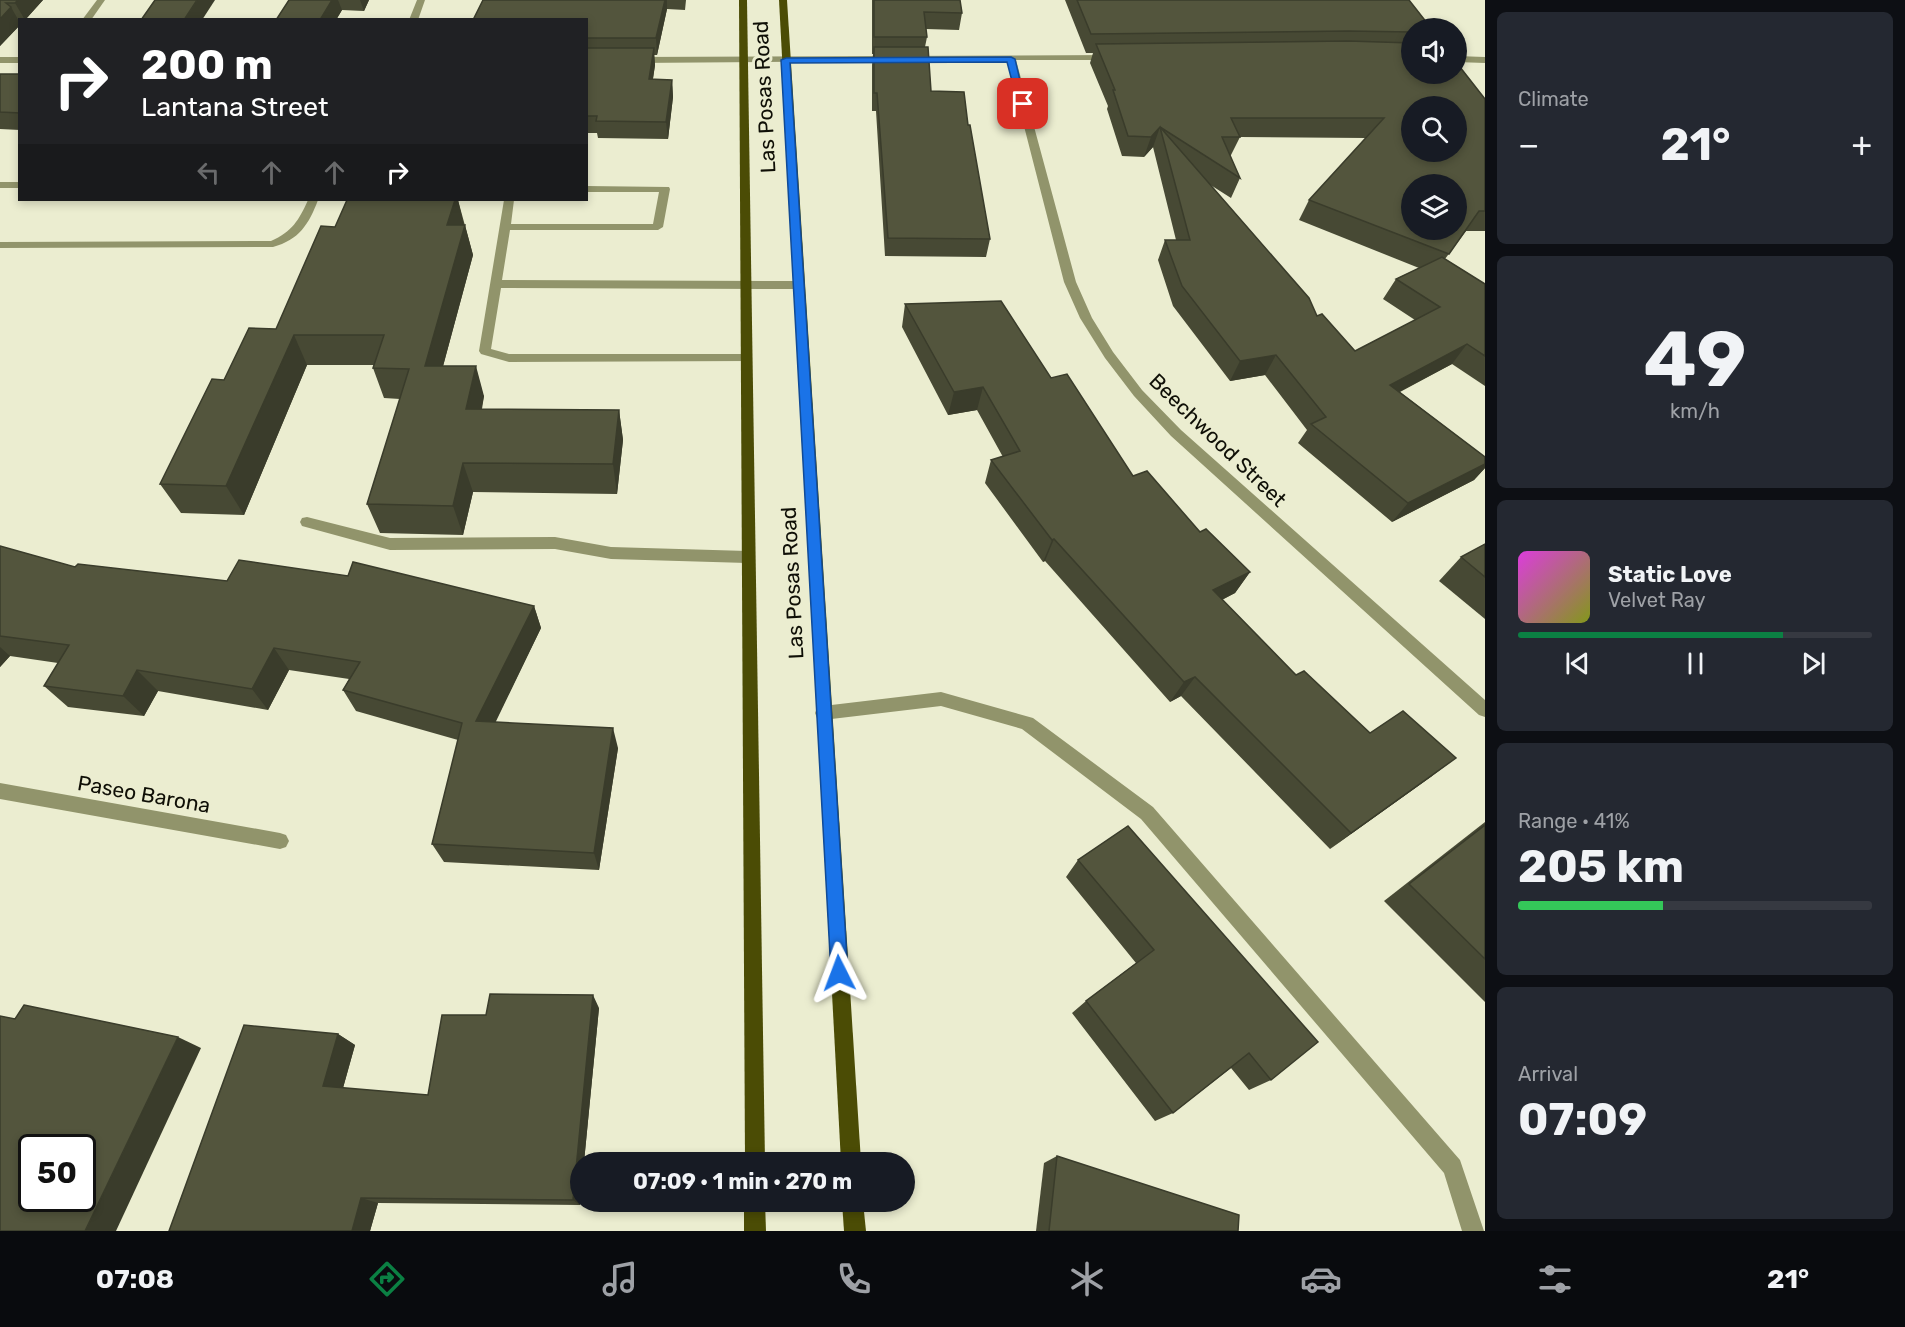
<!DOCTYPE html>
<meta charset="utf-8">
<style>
:root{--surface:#171b24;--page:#242831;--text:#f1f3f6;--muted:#9ea1a6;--line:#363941;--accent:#0b8043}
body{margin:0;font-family:Rubik,sans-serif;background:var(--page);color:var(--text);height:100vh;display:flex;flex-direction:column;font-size:22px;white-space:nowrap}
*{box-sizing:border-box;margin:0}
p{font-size:20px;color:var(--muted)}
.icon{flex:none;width:33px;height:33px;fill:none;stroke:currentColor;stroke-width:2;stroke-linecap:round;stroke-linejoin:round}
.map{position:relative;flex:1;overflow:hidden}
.panel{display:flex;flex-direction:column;gap:12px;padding:12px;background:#0d0f14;width:420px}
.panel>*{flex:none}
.top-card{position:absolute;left:18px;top:18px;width:570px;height:183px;border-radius:0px;box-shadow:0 3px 9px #0003;background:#202124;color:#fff;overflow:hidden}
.buttons{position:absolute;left:1401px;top:18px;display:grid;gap:12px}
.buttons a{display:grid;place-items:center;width:66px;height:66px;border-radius:50%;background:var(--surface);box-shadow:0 3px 9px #0003;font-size:30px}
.speed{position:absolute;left:18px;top:1134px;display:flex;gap:12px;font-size:30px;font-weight:700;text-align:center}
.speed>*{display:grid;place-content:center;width:78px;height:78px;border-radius:50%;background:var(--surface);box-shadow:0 3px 9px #0003;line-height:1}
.speed .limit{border:3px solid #111;border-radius:9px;background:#fff;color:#111}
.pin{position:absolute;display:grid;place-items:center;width:51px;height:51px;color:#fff;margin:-26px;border-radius:12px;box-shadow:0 3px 9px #0006}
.me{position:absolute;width:66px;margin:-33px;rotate:357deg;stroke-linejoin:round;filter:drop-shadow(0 0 4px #0008)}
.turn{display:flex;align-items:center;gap:21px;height:126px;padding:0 24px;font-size:27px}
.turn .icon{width:78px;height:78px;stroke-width:2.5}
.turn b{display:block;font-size:42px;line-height:51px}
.lanes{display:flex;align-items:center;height:57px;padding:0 24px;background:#0003;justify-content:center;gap:30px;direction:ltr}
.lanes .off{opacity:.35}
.big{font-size:45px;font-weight:700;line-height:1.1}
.panel .widget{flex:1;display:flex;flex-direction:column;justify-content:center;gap:9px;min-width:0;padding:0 21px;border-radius:9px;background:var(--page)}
.panel .dial{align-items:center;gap:0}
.dial b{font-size:78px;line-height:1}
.song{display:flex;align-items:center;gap:18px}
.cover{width:72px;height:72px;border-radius:9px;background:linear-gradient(135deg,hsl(300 70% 55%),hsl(70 70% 35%))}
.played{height:6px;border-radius:3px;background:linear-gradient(90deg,var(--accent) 75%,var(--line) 75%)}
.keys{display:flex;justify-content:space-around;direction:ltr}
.heat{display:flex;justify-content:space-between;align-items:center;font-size:33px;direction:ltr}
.charge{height:9px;border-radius:4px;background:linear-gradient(90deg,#34c759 41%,var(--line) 0)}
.trip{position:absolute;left:570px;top:1152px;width:345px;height:60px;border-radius:30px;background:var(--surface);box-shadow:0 3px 9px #0003;font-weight:700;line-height:60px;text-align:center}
.tabs{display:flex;height:96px;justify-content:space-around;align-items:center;background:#090b0e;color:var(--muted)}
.tabs .icon{width:42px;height:42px}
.tabs .selected{color:var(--accent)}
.tabs b{font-size:27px;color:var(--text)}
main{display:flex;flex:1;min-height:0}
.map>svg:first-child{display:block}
</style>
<main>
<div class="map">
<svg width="1485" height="1231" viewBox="0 0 1485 1231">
<rect width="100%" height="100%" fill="#ebedd0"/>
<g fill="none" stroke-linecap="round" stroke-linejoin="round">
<g fill="#91946b" fill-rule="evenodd">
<polygon points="97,0 105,0 91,20 82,20"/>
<polygon points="417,0 425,0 418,20 409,20"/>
<polygon points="1115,55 1115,59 1112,60 1016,60 1076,282 1092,318 1113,352 1142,390 1181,430 1485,700 1485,717 1479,715 1171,436 1134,396 1105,358 1080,318 1064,282 1007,60 635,63 630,60 635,57"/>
<polygon points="1456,56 1485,57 1485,63 1456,62"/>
<rect x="0" y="57" width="20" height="6"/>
<rect x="0" y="182" width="20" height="6"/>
<polygon points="586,186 669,187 670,189 663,227 658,230 510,230 502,280 798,281 804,285 798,289 501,288 491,349 509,354 745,354 751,358 749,361 509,362 481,354 479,351 504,200 514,200 511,224 653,224 659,192 586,192"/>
<path d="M308,200H318C309,224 299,240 273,247L0,248V242L271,241C292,232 299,220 308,200Z"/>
<polygon points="307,517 390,538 555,537 611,547 747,551 752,553 754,557 752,561 747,563 611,559 555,549 390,550 302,526 300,522 302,518"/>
<polygon points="941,692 1033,718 1153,807 1460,1160 1484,1231 1462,1231 1444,1173 1141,819 1022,729 941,706 823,720 817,718 815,713 817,708 823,706"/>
<polygon points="0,783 280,833 286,835 289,841 286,847 280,849 0,799"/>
</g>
<g fill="#4b4c05" fill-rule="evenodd">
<polygon points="739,0 747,0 765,1162 745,1162"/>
<polygon points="779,0 787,0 861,1162 841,1162"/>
<polygon points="744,1202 765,1202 766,1231 744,1231"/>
<polygon points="842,1202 863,1202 866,1231 844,1231"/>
</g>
</g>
<g fill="#474934" fill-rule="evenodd">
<polygon points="0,0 43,0 25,20 17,20 20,25 0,46"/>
<polygon points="289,0 369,0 364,11 342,10 336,20 276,20"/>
<polygon points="483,0 686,0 685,10 667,9 657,55 654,55 655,65 653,79 672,80 673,97 668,139 598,138 597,133 586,133 586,20"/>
<polygon points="872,0 960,0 962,13 959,30 926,29 927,37 925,47 931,91 968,125 990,239 986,257 885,256 876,111 872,111 872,65 873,54 872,54"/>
<path d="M1065,0H1409L1412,28V74L1485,99V231H1466L1445,259L1485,284V386L1452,364L1400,392L1485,457V468L1474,480L1392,522L1298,443L1307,430L1265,375L1230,381L1173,306L1158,260L1165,240H1176L1153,147L1144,157L1122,156L1107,109L1108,106L1090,63L1093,53H1086ZM1240,137L1366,138L1309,200L1299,220L1419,268L1396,279L1383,299L1415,320L1355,351L1317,316L1209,184L1231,198L1240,178L1230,157Z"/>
<polygon points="0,74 20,74 20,130 0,129"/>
<polygon points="458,200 473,255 443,366 484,396 482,409 619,410 623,440 617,494 473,492 463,535 380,533 367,504 400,399 384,398 373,368 374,365 307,365 244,515 181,513 160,484 224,380 276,329 335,227"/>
<polygon points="905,304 1051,378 1133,476 1200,532 1250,572 1235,593 1222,600 1296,675 1370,733 1432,776 1330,849 1181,696 1170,702 1045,561 1043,562 985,483 991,460 1003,457 977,410 948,415 902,327"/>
<polygon points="1485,544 1485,619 1439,581 1461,557"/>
<polygon points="0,546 75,567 227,581 534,606 541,628 495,722 618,748 599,870 444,862 432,844 458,740 356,711 343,690 349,679 289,670 268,710 158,691 144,716 68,707 44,686 58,663 10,656 0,667"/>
<polygon points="1485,822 1485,1002 1384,901"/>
<polygon points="1128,826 1271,1080 1249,1090 1231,1068 1173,1113 1155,1121 1072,1013 1086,1001 1136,963 1066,877 1078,860"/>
<polygon points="599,1008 584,1162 580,1162 580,1205 378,1203 370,1231 169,1231 338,1034 355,1045 343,1088 428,1095 486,1015"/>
<polygon points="1057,1156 1238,1231 1036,1231 1044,1163"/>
</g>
<g fill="#3a3c2b">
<polygon points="18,0 43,0 25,20 15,3"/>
<polygon points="197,0 215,0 202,20 184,20"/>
<polygon points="332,0 338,0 342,10 336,20 320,20"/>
<polygon points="360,0 369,0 364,11"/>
<polygon points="665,0 667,0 667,9 657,55 656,38"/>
<polygon points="11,7 20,23 20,25 0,46 0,19"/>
<polygon points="654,48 655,65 650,97 649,79"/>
<polygon points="672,80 673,97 668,139 666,122"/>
<polygon points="1160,127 1153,147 1144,157 1151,137"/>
<polygon points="455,200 458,200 464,226 447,225"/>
<polygon points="465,225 473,255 435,396 425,366"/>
<polygon points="294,335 307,365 244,515 226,486"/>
<polygon points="1467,344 1452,364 1376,404 1390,385"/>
<polygon points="1276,355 1265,375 1230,381 1240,361"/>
<polygon points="476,366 484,396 475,439 466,409"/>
<polygon points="983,387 977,410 948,415 954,392"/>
<polygon points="619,410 623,440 617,494 613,464"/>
<polygon points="463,463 473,492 463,535 453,506"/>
<polygon points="1485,464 1485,468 1474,480 1392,522 1408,503"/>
<polygon points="1054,539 1045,561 1043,562 1052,540"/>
<polygon points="1250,572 1235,593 1199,611 1213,590"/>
<polygon points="534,606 541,628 486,742 476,721"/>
<polygon points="0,647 10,656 0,667"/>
<polygon points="274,648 289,670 268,710 252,689"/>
<polygon points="137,670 158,691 144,716 123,696"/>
<polygon points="1195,677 1181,696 1170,702 1184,682"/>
<polygon points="613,728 618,748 599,870 594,853"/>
<polygon points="1456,758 1432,776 1330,849 1351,833"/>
<polygon points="593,995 599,1008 584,1162 580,1162 580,1205 573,1200"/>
<polygon points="338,1034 355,1045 341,1095 323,1086"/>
<polygon points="178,1037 201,1048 116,1231 85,1231"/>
<polygon points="361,1198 378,1203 370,1231 352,1231"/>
</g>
<g fill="#53553d" stroke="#3a3c2b" stroke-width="1.5" fill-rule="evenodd">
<polygon points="0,0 18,0 15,3 6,3 11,7 0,19"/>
<polygon points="155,0 197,0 184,20 141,20"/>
<polygon points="289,0 332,0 320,20 276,20"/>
<polygon points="483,0 665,0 656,38 586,38 586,20 473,20"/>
<polygon points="874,0 960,0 962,13 924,12 927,37 874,37"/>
<polygon points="1077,0 1409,0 1431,28 1412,28 1412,32 1348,31 1091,34"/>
<path d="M1348,41L1412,43V74H1456V62L1485,99V211H1479L1449,254L1309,200L1384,118H1231L1240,137H1222L1240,178L1160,127L1309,298L1317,316L1322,314L1355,351L1440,307L1396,279L1442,257L1485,284V356L1467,344L1390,385L1485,457V464L1408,503L1311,424L1326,417L1276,355L1240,361L1182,286L1165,240H1190L1160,127L1151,137L1128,136L1113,90H1115L1096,44ZM1412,106H1456V152H1412ZM1412,184H1456V230H1412Z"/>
<polygon points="874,47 928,47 931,91 964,92 968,125 970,125 990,239 888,238 877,93 874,93"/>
<polygon points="586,48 654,48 649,79 672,80 666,122 596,121 597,116 586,116"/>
<polygon points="0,74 20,74 20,113 0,112"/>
<polygon points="347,200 455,200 447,225 465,225 425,366 476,366 466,409 619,410 613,464 463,463 453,506 367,504 409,369 373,368 384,335 294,335 226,486 160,484 212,379 224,380 249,328 276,329 321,226 335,227"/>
<polygon points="1001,301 1051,378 1067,374 1133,476 1147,471 1200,532 1206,529 1250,572 1213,590 1296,675 1304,671 1370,733 1403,711 1456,758 1351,833 1195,677 1184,682 1054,539 1052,540 991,460 1020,451 983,387 954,392 905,304"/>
<polygon points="1485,544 1485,577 1461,557"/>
<polygon points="0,546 75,567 78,564 227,581 239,560 348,576 353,562 534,606 476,721 613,728 594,853 432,844 462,723 343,690 360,662 274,648 252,689 137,670 123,696 44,686 69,645 0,636"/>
<polygon points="1485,825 1485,959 1409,884"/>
<polygon points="1128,826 1318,1042 1271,1080 1249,1053 1173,1113 1086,1001 1154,950 1078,860"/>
<polygon points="490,994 593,995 573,1200 361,1198 352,1231 169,1231 244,1025 338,1034 323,1086 428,1095 442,1015 486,1015"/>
<path d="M24,1005L178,1037L85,1231H0V1016L15,1019ZM32,1148H82V1198H32Z"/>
<polygon points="1057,1156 1239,1215 1238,1231 1049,1231"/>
</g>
<polygon fill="#1a73e8" stroke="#114b97" stroke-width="1.5" points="1011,57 1015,59 1026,106 1018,104 1007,62 790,63 848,973 845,979 839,982 833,979 831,973 781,60 786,58"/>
<g text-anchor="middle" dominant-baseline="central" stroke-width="6" stroke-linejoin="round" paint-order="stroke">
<g font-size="21" fill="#0f0f06" stroke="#ebedd0">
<text transform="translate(764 97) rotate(-93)">Las Posas Road</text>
<text transform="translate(1218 440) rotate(44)">Beechwood Street</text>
<text transform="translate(792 583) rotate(-93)">Las Posas Road</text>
<text transform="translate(144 794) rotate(10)">Paseo Barona</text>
</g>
</g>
</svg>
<div class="buttons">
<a><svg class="icon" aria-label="sound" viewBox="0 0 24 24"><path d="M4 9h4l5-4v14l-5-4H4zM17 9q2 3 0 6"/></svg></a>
<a><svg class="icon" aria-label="search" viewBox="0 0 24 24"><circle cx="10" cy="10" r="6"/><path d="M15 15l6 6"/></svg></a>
<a><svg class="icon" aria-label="layers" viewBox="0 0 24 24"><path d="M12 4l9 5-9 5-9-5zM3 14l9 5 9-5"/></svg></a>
</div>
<div class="speed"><div class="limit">50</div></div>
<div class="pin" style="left:1023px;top:104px;background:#d93025"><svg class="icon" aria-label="arrive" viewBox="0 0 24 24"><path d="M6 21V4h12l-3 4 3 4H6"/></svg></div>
<svg class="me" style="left:839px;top:973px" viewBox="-20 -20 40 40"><path d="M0-17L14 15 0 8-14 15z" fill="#1a73e8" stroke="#fff" stroke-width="4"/></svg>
<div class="trip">07:09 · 1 min · 270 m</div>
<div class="top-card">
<div class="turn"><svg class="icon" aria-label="right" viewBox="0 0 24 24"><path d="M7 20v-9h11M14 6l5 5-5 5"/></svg><div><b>200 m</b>Lantana Street</div></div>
<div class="lanes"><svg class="icon off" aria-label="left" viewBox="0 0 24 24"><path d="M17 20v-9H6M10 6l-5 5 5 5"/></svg><svg class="icon off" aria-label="ahead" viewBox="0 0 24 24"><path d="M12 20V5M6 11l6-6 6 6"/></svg><svg class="icon off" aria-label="ahead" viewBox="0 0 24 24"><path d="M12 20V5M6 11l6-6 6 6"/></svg><svg class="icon" aria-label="right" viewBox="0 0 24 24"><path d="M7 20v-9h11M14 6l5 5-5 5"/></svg></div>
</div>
</div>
<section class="panel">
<div class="widget"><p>Climate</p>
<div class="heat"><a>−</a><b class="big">21°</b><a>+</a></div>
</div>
<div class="widget dial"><b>49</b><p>km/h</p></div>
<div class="widget">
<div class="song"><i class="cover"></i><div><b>Static Love</b><p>Velvet Ray</p></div></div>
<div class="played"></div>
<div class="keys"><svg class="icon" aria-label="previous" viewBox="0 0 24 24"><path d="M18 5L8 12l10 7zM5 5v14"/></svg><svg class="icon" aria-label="pause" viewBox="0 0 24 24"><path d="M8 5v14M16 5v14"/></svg><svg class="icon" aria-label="next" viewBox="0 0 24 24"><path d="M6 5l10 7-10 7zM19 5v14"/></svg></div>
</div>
<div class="widget"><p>Range · 41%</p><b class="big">205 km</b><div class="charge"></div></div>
<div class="widget"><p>Arrival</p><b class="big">07:09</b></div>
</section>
</main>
<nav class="tabs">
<b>07:08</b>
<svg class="icon selected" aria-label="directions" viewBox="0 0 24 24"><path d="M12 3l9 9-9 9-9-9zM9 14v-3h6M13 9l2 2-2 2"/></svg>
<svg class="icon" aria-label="music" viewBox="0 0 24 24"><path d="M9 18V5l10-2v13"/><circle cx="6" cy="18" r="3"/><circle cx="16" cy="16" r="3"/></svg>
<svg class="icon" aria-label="phone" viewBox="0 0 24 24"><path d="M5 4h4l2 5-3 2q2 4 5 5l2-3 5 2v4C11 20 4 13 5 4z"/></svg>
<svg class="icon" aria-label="climate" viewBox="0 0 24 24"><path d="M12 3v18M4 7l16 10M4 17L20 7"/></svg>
<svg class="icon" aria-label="car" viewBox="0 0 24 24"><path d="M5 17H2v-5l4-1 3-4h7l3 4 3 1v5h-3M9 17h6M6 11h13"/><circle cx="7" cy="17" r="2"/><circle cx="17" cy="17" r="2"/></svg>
<svg class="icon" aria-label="filters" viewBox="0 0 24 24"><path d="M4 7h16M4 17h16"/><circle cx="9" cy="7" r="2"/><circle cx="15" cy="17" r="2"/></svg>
<b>21°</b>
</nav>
